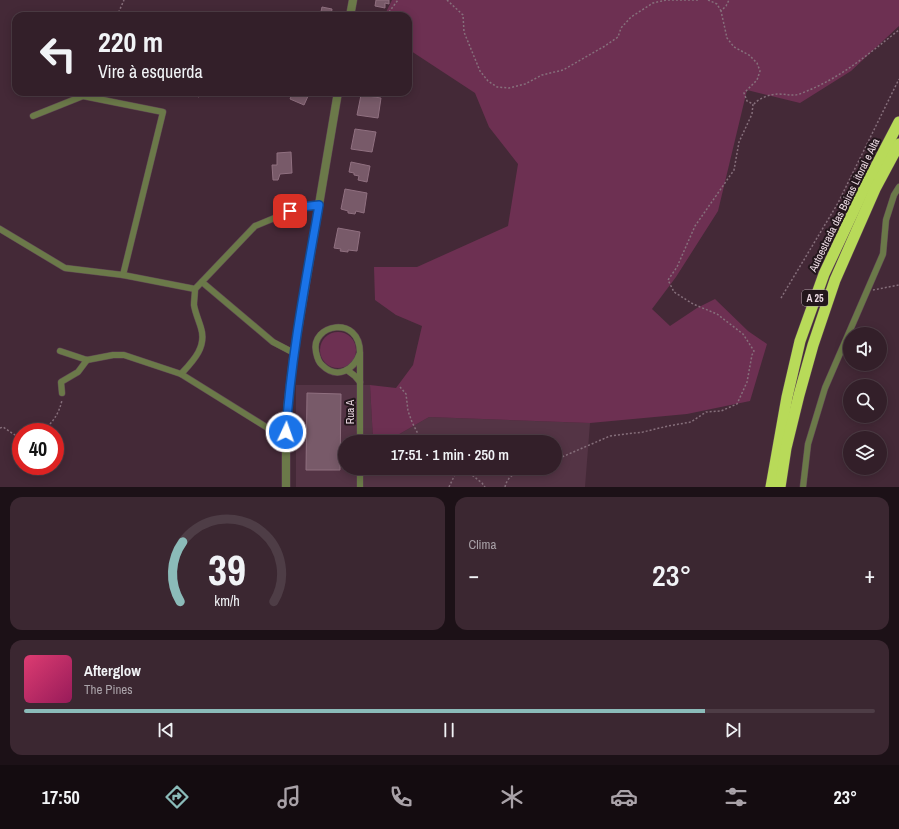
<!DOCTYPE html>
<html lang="pt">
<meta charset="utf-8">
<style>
:root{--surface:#331f29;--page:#3b2731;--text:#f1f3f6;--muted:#a9a2a8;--line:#4e3d46;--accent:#8bbbb9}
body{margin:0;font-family:"Archivo Narrow",sans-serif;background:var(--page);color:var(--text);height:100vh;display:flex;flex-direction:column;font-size:15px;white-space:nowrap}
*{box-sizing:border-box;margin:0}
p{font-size:13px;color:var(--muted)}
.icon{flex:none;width:22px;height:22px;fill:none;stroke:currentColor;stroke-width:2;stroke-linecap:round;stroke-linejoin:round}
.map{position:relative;height:487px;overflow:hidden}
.details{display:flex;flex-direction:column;gap:10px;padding:10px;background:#1c1117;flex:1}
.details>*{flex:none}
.banner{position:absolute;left:12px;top:12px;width:400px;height:84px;border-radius:12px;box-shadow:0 2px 10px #0003,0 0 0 1px var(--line);background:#331f29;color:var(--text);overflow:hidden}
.buttons{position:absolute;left:843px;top:327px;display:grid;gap:8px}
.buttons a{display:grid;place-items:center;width:44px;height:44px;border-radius:50%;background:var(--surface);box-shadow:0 2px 10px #0003,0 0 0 1px var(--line);font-size:20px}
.speed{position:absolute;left:12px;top:423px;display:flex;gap:8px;font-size:20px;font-weight:700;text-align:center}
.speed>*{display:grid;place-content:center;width:52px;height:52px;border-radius:50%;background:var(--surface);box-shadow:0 2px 10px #0003,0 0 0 1px var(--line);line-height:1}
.speed .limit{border:6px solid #d22;background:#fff;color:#111}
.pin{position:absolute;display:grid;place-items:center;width:34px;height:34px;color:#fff;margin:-17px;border-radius:8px;box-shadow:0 2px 6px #0006}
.me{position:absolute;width:44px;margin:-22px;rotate:3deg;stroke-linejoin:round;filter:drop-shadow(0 0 3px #0008)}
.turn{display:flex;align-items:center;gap:14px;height:84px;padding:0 20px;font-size:18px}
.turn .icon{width:52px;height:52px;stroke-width:2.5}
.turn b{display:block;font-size:28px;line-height:34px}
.big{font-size:30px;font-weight:600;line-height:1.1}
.details .tile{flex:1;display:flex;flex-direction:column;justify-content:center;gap:6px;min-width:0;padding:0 14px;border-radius:12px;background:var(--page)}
.details .dial{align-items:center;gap:0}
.dial svg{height:104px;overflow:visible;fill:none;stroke:var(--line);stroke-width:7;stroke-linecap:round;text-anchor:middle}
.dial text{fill:var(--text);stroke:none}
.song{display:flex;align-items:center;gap:12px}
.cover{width:48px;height:48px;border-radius:6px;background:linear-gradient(135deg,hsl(340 70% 55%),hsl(330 70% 35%))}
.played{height:4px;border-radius:2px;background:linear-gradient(90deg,var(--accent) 80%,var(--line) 80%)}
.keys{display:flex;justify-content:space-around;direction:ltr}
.heat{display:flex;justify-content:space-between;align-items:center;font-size:22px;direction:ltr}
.details .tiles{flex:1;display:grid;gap:10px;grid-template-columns:1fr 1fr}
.tile:last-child{grid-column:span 2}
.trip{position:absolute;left:338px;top:435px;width:224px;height:40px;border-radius:20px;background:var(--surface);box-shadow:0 2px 10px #0003,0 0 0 1px var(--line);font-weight:600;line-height:40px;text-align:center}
.dock{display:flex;height:64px;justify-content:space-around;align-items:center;background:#140c10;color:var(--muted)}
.dock .icon{width:28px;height:28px}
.dock .active{color:var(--accent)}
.dock b{font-size:18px;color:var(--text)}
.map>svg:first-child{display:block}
</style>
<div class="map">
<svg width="899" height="487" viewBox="0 0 899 487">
<rect width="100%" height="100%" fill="#442937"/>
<path fill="#543445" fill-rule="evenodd" d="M296,385H370L373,439L389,440L429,417L590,423L585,487H296ZM345,442H555V468H345Z"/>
<g fill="#6d3052">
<polygon points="392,0 899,0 899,26 851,71 800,103 747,90 718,211 676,277 652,309 670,326 697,308 715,299 748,331 767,344 750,401 687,414 590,423 429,417 389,440 373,439 370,385 396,388 413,365 422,326 396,315 375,300 374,267 417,267 508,226 518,164 489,127 475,93 411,51 408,47 408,16 386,16 385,14"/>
<circle cx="338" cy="350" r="18"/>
</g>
<g fill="#785a69" stroke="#907080">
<polygon points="376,0 389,0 389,4 385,3 385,8 375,6"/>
<polygon points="322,7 332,9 331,16 320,16"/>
<polygon points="185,92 201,92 199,97"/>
<polygon points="293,92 305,92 309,94 304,105 290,99"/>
<polygon points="361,95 381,98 378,118 357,115"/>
<polygon points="355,129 376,132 372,152 351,149"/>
<polygon points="291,152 292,173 280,174 278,180 273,180 272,165 277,165 277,153"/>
<polygon points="351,162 370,166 367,182 358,180 359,176 354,175 354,173 349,172"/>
<polygon points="345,189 367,193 364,213 356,211 355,214 348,213 348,211 341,209"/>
<polygon points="338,228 360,232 357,251 348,250 348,252 340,251 341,249 334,248"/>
<polygon points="307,393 341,394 340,470 306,470"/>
</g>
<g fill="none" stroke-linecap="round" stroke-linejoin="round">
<defs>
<g id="minor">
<polyline points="33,116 83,96 163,112 123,275"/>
<polyline points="0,229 65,268 123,275 195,289"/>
<polyline points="202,282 273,342 294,353"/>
<polyline points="60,351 87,360 113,355 124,355 181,374 271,430 282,433 286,432"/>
<polyline points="347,370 355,376 360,382"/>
<path d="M181,374C193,361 207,347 201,328C199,321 195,312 194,305C194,300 195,294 195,289L255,226L301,207L319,205"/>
<polyline points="62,393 61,382 78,372 87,360"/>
<path d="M360,442V353C360,314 310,324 316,352C317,357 318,362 322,365C337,380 354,370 360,353"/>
<polyline points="360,468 360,487"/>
<polyline points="803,487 808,444 825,388 883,254 886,220 894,195 899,187"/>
</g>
<g id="tertiary">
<polyline points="350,16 353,0"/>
<polyline points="286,487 286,432 288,403 294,353 338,92"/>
</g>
<g id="motorway">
<polyline points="771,487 787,397 800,341 824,274 862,193 899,122"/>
<polyline points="780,487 786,448 799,395 813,345 835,280 875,189 899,144"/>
</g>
</defs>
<use href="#minor" stroke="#5f4653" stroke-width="7"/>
<use href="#tertiary" stroke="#5f4653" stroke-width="9"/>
<use href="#motorway" stroke="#5f4653" stroke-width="12"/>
<g stroke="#866f7b" stroke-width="1.5" stroke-dasharray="2 2" stroke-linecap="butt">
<polyline points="447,0 463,15 464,32 480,71 488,81 497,87 509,88 525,84 542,75 563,70 605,46 618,37 621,28 631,17 653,3 666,0 699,0"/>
<polyline points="708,0 717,4 721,11"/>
<polyline points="389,12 398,0"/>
<polyline points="117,16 124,0"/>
<polyline points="115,92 115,94"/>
<path d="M754,104C759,98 771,94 778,94C787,94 794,97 802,93C841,78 867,55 899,30"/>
<polyline points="873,290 899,285"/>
<polyline points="781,298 838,203 899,79"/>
<polyline points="400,387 406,394 408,411 412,422 418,434 426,442"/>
<polyline points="0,428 3,427 21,439"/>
<path d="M41,432C52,424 59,414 62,400"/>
<polyline points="555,460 610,436 643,432 668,426 691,422 706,412 721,411 737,404 747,382 752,355 754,351 743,334 717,314 693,304 674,292 668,280 677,267 695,226 734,170 739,142 752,114 753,104 747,101 744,93 757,80 760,71 757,63 749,55 734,47 727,38 721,11 726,6 729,0"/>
<polyline points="463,468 482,483 485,487"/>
<polyline points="522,468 535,470 539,468"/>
<polyline points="449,487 458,468"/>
<path d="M505,487C508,474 518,472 530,469"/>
</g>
<use href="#minor" stroke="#6b7949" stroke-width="6"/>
<use href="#tertiary" stroke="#6b7949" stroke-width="8"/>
<use href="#motorway" stroke="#b8da59" stroke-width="11"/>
</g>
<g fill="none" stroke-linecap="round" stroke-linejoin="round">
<defs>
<path id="route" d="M286,432C291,356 306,280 319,205L301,207L290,211"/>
</defs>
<use href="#route" stroke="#114b97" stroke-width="10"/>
<use href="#route" stroke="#1a73e8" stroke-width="7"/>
</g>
<g text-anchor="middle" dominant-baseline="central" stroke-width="4" stroke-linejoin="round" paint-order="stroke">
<rect fill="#23161c" stroke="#b1a1a9" stroke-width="1" x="802" y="290" width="26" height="16" rx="3"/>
<g font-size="10" font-weight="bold" fill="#eedce5">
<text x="815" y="298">A 25</text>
</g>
<g font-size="11" fill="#eedce5" stroke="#23161c">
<text transform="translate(844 205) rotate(-64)">Autoestrada das Beiras Litoral e Alta</text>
<text transform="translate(350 412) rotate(-90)">Rua A</text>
</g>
</g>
</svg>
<div class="buttons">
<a><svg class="icon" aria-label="sound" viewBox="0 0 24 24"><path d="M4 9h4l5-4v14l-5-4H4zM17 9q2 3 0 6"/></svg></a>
<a><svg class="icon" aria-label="search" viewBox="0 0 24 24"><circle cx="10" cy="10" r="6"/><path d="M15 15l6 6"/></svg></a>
<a><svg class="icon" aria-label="layers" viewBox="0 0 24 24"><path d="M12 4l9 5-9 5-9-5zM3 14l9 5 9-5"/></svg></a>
</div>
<div class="speed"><div class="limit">40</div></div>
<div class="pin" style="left:290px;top:211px;background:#d93025"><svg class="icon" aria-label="arrive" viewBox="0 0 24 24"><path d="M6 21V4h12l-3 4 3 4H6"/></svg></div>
<svg class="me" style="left:286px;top:432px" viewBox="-20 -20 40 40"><circle r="17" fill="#1a73e8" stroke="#fff" stroke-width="3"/><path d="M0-11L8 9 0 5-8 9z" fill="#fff"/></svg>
<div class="trip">17:51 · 1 min · 250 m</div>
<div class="banner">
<div class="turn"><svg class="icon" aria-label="left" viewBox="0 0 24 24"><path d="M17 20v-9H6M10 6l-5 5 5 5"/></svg><div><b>220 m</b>Vire à esquerda</div></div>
</div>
</div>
<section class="details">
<div class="tiles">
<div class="tile dial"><svg viewBox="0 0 100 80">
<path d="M14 69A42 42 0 1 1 86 69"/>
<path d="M14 69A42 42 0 0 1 16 23" stroke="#8bbbb9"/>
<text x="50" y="56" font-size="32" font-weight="700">39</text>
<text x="50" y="72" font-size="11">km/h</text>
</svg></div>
<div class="tile"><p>Clima</p>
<div class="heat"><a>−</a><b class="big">23°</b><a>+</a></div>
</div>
<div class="tile">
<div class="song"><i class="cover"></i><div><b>Afterglow</b><p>The Pines</p></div></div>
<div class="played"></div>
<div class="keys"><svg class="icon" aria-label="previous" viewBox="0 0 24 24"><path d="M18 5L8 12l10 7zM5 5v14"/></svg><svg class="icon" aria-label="pause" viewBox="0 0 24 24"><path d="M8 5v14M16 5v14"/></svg><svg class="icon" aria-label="next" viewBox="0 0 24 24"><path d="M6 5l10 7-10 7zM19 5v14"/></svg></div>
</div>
</div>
</section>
<nav class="dock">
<b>17:50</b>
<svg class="icon active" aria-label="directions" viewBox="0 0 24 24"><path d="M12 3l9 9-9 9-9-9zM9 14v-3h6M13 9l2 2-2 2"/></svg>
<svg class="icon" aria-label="music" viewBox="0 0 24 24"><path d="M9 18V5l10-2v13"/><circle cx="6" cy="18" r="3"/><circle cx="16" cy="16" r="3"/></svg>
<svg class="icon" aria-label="phone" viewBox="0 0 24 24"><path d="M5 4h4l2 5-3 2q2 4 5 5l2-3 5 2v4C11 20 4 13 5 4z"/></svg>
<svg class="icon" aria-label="climate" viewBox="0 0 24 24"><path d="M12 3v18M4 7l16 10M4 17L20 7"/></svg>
<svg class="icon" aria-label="car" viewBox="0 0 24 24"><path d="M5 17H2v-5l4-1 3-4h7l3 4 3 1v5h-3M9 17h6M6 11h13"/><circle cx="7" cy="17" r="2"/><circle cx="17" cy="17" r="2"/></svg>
<svg class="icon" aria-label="filters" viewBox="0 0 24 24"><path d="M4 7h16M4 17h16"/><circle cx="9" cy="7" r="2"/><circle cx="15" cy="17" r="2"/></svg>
<b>23°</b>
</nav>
